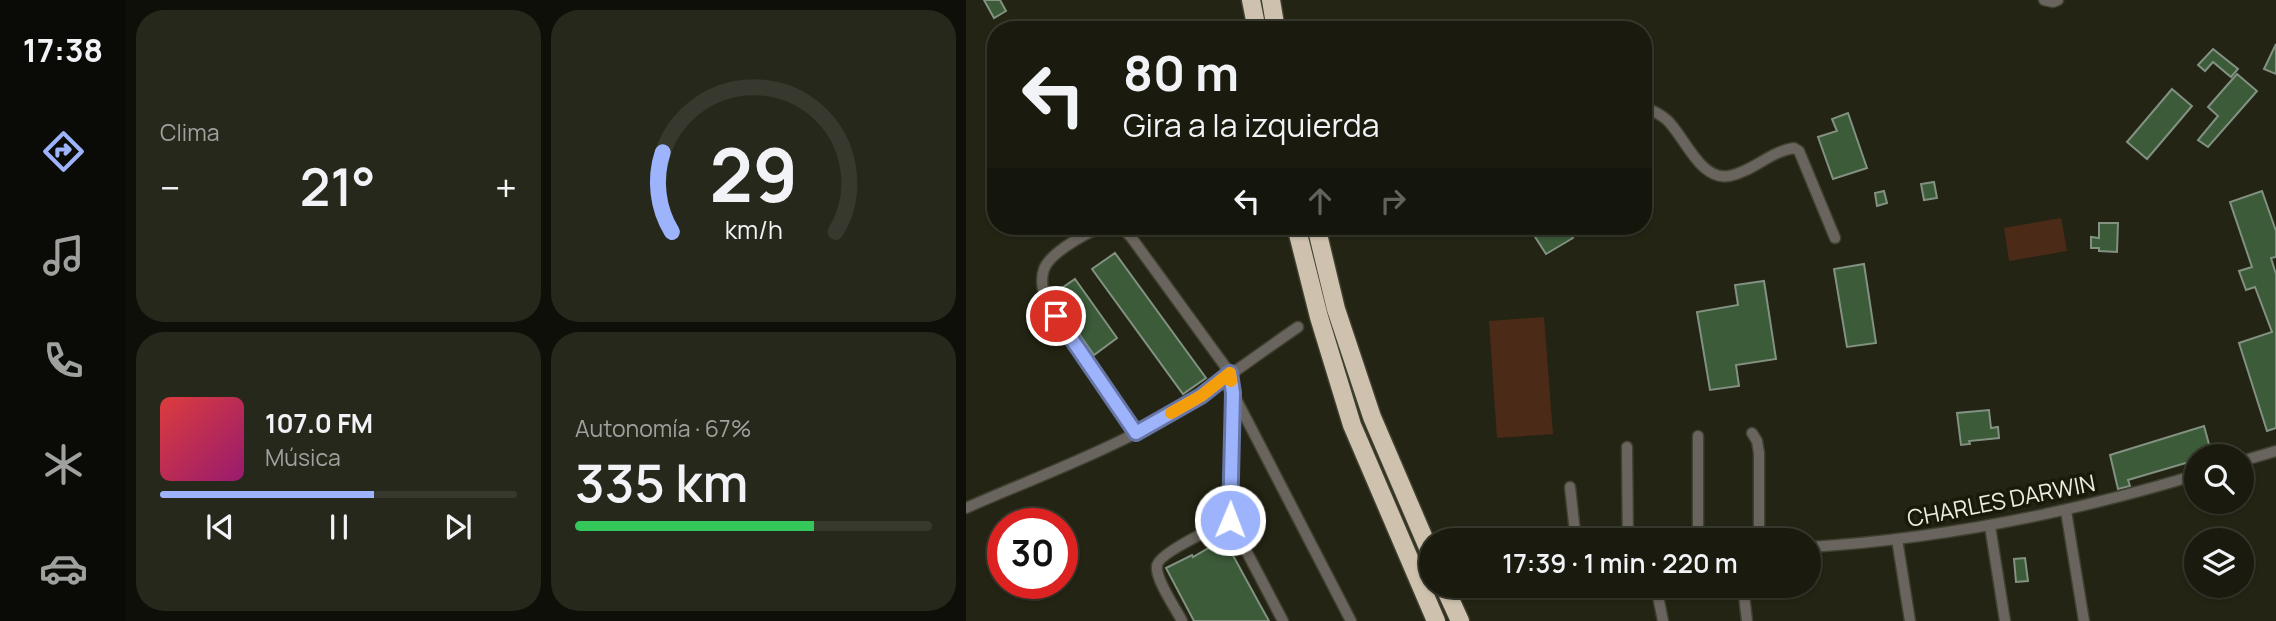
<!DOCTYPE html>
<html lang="es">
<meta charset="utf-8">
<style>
:root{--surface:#1a1b0e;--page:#27281c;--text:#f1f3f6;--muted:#9fa19e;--line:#38392e;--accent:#9db4fd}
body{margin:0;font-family:Manrope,sans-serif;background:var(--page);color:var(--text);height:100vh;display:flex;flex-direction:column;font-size:26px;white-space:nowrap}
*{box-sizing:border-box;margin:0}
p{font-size:23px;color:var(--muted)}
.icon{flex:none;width:38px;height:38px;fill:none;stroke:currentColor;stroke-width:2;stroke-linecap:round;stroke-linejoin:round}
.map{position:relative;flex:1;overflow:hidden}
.side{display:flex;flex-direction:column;gap:10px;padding:10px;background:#0e0f08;width:840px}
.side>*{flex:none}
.guide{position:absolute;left:21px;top:21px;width:665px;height:214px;border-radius:28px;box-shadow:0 2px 5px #0004,0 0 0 2px var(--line);background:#1a1b0e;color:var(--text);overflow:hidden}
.fabs{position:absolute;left:1218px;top:444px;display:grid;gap:14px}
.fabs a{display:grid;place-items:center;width:70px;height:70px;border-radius:50%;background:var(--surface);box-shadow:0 2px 5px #0004,0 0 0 2px var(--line);font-size:35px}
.speed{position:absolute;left:21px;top:508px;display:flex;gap:14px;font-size:35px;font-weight:700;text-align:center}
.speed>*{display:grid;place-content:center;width:91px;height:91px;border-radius:50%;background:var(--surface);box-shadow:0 2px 5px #0004,0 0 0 2px var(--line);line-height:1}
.speed .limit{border:10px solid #d22;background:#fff;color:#111}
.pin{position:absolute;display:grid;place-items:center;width:60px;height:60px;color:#fff;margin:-30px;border:4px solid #fff;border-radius:50%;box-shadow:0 2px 7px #0007}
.me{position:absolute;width:77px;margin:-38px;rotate:1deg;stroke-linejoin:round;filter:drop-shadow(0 0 5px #0008)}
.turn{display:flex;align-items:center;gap:24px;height:147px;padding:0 21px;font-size:32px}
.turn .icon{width:91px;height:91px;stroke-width:2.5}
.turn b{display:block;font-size:49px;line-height:60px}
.lanes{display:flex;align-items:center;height:66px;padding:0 21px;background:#0003;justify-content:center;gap:35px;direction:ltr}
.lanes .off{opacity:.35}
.big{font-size:52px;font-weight:600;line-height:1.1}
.side .card{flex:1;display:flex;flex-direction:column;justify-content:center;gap:10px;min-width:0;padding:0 24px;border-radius:28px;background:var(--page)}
.side .dial{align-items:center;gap:0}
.dial svg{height:182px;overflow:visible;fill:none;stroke:var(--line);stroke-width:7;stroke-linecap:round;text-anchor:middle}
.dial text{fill:var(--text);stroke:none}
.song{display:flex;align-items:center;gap:21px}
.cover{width:84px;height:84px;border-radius:10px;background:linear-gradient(135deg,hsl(0 70% 55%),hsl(320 70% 35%))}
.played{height:7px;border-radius:4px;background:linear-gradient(90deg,var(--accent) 60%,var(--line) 60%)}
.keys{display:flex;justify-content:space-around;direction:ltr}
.heat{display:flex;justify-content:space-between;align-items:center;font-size:38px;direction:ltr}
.charge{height:10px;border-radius:5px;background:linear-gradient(90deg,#34c759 67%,var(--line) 0)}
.side .tiles{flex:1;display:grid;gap:10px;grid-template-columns:repeat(2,1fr)}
.trip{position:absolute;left:453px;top:528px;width:402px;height:70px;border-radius:35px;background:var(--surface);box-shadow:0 2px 5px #0004,0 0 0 2px var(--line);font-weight:600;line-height:70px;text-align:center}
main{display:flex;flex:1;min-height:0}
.dock{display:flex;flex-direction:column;width:126px;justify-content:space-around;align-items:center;background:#0a0b06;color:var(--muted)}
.dock .icon{width:49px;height:49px}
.dock .active{color:var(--accent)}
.dock b{font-size:32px;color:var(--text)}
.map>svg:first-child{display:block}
</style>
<main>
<nav class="dock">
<b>17:38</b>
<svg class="icon active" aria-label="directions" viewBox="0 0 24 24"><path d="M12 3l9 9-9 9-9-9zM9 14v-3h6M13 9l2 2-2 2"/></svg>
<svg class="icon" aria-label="music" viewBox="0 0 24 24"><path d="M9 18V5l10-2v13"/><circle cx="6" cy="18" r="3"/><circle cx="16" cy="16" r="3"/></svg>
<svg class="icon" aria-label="phone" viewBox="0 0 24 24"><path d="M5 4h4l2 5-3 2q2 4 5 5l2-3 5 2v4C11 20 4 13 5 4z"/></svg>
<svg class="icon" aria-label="climate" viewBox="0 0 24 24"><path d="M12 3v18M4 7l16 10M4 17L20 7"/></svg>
<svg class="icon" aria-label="car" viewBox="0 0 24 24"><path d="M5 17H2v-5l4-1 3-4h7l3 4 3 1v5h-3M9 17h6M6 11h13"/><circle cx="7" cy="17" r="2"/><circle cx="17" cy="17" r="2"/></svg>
</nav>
<section class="side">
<div class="tiles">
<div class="card"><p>Clima</p>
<div class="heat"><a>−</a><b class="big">21°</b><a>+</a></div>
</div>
<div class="card dial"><svg viewBox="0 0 100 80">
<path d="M14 69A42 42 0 1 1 86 69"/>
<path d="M14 69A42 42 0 0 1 10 34" stroke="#9db4fd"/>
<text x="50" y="56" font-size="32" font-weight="700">29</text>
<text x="50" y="72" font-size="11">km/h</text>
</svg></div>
<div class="card">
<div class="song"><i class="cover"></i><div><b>107.0 FM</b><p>Música</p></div></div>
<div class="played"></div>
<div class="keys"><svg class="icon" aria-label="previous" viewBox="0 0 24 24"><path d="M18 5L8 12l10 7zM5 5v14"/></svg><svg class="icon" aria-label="pause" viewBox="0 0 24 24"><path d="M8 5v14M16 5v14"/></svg><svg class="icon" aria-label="next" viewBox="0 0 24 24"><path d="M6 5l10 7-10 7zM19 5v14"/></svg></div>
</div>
<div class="card"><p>Autonomía · 67%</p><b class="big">335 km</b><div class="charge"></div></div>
</div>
</section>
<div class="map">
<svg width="1310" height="621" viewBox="0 0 1310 621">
<rect width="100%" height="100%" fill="#232413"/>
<g fill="#4c2a18">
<polygon points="1095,218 1101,251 1043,261 1038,228"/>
<polygon points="578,317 587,434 531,438 523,321"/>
</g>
<g fill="#3b5b39" stroke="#829181" stroke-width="2">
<polygon points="18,0 34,0 40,11 28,18"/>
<polygon points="1310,44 1310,74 1298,69"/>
<polygon points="1247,49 1272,69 1265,77 1247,62 1239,71 1232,65"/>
<polygon points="1271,74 1291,91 1242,147 1232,140 1252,116 1242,107"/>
<polygon points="1206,89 1226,106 1181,159 1161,142"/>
<polygon points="882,113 901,168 867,179 852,137 871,131 866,119"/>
<polygon points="968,182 971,198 958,200 955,184"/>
<polygon points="918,191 921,203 911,206 909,193"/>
<polygon points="1296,191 1310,231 1310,257 1305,258 1310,274 1310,428 1301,431 1273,343 1306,332 1289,287 1280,290 1273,271 1286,267 1264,202"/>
<polygon points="1133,223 1152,223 1151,252 1133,251 1133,248 1125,248 1125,237 1133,238"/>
<polygon points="562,226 600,226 607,238 580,254"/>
<polygon points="149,253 240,378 217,394 126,269"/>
<polygon points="898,264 910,343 881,347 868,269"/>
<polygon points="109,279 151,338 128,355 86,295"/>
<polygon points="798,281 810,359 770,365 773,386 744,390 731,312 772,305 769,285"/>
<polygon points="1023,410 1025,428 1032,427 1033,438 1003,441 1004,444 995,445 991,413"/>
<polygon points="1238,426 1246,455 1230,457 1230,460 1162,480 1164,486 1152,489 1144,455"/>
<polygon points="258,539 293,603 303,621 228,621 200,568 226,555 227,557"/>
<polygon points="1059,558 1062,581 1050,582 1048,559"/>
</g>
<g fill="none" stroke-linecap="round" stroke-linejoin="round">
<defs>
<g id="street">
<polyline points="1078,0 1087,2 1092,0"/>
<path d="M677,107C686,110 694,114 701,120C719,137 734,181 763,176C786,172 805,151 828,148L833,151L869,238"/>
<polyline points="267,397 264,520 317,621"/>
<path d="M170,433L80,302C77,291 74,280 78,269C84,253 124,229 141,227C150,225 159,230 165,237L264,373L267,393L385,621"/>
<polyline points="786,433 791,441 793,453 793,541"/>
<polyline points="661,447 662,541"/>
<polyline points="1276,461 1310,451"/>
<polyline points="604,487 610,541"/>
<path d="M0,508C56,483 117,461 172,432C229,403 279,363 332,327"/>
<polyline points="1100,511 1118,621"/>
<polyline points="1024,526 1039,621"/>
<polyline points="931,539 944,621"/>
<polyline points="732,541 732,436"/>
<path d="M844,547C975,539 1104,513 1230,475"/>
<polyline points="690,586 697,621"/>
<polyline points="777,586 781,621"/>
<path d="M216,621C210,609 189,579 191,566C192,553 250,527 264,520"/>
</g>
<g id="highway">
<polyline points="285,0 291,30"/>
<polyline points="305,0 310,30"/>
<polyline points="330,226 353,317 386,425 470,621"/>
<polyline points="350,226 370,309 406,417 466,557"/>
<polyline points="478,586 494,621"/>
</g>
</defs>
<use href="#street" stroke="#3f4030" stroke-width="13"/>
<use href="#highway" stroke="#3f4030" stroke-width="21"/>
<use href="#street" stroke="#69645d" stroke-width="10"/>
<use href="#highway" stroke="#cec2ae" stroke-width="18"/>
</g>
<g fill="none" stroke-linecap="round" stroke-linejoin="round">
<defs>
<polyline id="route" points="90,316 170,433 235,396 264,373 267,393 264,520"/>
</defs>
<use href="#route" stroke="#6675a4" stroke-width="18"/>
<use href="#route" stroke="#9db4fd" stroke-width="12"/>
<polyline stroke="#f59e0b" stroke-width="12" points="205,413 235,396 264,373 265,381"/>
</g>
<g text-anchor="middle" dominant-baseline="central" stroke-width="7" stroke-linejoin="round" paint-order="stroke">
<g font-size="23" fill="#ecede2" stroke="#191a09">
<text transform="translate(1035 500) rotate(-11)">CHARLES DARWIN</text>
</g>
</g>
</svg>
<div class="fabs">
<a><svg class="icon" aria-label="search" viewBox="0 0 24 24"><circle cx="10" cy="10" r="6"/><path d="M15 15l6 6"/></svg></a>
<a><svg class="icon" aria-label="layers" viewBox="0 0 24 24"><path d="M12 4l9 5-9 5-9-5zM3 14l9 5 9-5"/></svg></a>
</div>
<div class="speed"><div class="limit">30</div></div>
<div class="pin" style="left:90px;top:316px;background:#d93025"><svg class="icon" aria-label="arrive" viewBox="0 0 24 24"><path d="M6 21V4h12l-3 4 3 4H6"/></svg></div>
<svg class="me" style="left:264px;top:520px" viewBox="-20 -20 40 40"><circle r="17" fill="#9db4fd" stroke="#fff" stroke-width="3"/><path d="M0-11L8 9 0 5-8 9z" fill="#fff"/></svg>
<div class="trip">17:39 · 1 min · 220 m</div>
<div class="guide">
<div class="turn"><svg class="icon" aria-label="left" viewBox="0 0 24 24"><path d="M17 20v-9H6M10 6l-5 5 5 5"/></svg><div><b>80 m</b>Gira a la izquierda</div></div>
<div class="lanes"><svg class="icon" aria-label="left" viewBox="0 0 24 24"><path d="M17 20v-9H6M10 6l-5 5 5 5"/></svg><svg class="icon off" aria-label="ahead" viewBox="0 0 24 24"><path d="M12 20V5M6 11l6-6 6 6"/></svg><svg class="icon off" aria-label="right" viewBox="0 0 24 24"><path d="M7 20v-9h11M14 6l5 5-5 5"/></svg></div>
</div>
</div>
</main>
